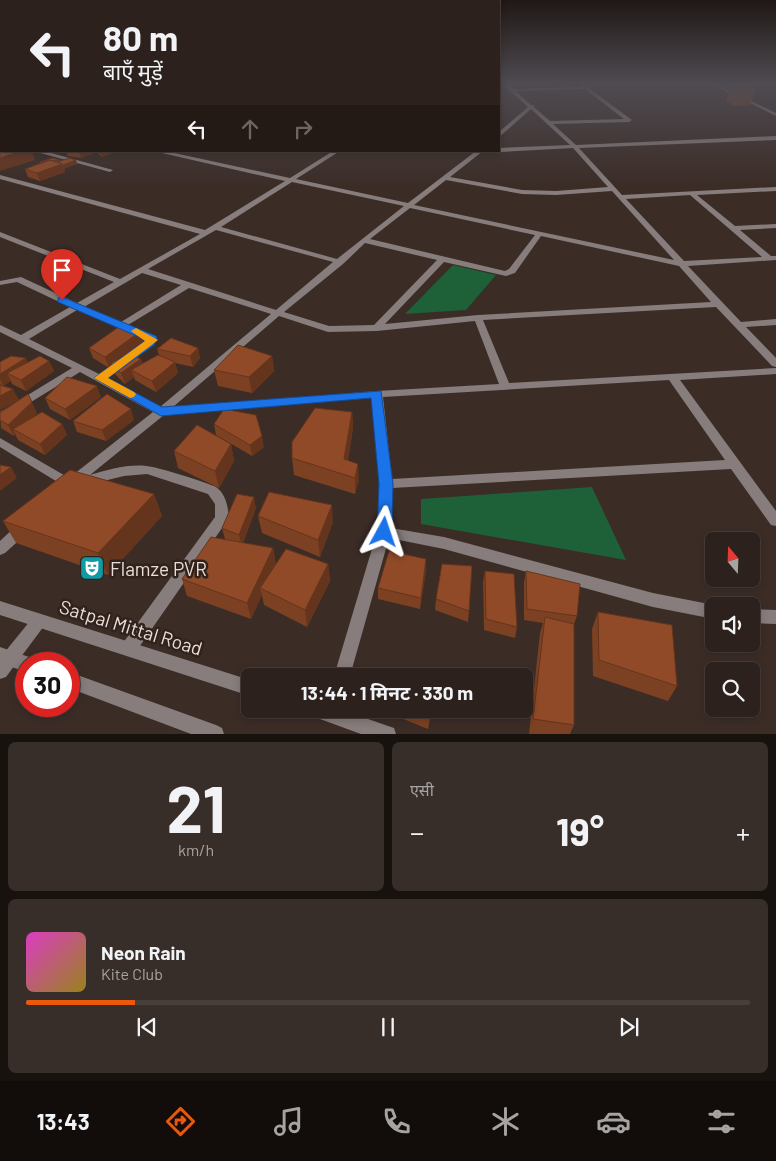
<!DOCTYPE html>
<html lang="hi">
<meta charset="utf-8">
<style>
:root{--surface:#2c211c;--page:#382e29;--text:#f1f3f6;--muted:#a6a3a3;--line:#483e3b;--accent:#ea580c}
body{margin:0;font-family:Barlow,"Noto Sans Devanagari",sans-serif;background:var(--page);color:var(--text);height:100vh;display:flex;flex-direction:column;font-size:19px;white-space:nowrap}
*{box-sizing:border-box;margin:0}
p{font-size:16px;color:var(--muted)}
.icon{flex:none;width:28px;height:28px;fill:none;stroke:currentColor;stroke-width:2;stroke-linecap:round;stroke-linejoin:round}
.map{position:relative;height:734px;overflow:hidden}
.drawer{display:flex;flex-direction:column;gap:8px;padding:8px;background:#18120f;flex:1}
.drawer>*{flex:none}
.guide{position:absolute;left:0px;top:0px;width:500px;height:152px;box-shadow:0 2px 8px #0003,0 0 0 1px var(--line);background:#2c211c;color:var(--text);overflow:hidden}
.needle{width:32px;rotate:341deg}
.tools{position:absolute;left:705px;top:532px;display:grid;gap:10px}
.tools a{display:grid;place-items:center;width:55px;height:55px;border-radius:8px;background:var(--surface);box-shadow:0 2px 8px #0003,0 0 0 1px var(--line);font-size:25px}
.speed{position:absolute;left:15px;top:652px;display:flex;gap:10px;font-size:25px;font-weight:700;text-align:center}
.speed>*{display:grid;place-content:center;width:65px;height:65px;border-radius:50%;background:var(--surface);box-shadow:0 2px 8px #0003,0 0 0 1px var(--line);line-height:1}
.speed .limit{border:8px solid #d22;background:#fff;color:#111}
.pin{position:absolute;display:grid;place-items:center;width:42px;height:42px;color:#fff;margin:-51px -21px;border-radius:50% 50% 50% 0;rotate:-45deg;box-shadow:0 0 5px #0007}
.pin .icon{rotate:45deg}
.me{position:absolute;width:55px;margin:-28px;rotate:5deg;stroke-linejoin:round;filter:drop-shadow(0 0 4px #0008)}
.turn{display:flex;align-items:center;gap:18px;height:105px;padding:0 20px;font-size:22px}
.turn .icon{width:65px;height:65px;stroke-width:2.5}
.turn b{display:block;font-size:35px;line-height:42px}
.lanes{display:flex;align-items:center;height:48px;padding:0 20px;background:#0003;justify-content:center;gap:25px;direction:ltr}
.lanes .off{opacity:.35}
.big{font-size:38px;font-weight:700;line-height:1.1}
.drawer .card{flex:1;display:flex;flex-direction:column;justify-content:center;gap:8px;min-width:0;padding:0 18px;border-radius:8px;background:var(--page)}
.drawer .dial{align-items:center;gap:0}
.dial b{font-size:65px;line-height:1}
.song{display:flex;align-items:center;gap:15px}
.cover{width:60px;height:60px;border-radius:8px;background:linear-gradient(135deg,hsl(310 70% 55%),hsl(50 70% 35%))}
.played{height:5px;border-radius:2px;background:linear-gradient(90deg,var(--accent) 15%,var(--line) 15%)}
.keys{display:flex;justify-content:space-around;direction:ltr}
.heat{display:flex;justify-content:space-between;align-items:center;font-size:28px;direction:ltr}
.drawer .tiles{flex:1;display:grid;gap:8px;grid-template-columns:1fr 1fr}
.card:last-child{grid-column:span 2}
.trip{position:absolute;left:241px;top:668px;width:292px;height:50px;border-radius:8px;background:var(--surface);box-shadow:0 2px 8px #0003,0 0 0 1px var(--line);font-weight:700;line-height:50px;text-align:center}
.tab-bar{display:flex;height:80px;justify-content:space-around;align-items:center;background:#120d0b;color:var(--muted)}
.tab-bar .icon{width:35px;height:35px}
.tab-bar .selected{color:var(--accent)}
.tab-bar b{font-size:22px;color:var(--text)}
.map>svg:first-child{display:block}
</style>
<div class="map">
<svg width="776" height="734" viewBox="0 0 776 734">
<rect width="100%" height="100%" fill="#3b2c26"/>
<g fill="#1e6038">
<polygon points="453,265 496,275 466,310 405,314"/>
<polygon points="592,487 626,560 421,524 421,499"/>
</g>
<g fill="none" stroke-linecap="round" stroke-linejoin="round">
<g fill="#867d7c" fill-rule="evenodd">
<path d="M499,84L511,86L514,89L582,87L579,84H583L632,120L629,122L553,124L576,145L776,136V140L579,148L622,195L776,187V191L697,195L735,226L776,224V228L740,230L771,256H776V260L688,266L741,322L776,319V325L746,327L776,358V367L772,366L716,307L483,320L509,383L776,368V374L680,380L776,511V526L771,525L731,469L392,488L391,528L444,537L653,593L714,605L717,606H714V619L653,607L444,549L389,538L350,676H334L377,532L380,484L372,398L164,415L90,475C108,470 127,464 146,466C155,466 208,483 216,487C226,494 228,507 229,518L135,653L129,656L123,653L121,648L123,643L215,517V504L208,494L147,474L124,476L83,486L78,484L69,489L0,447V438L69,478L153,412L80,372L0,421V412L72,368L0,332V325L21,335L70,307L17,282L0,285V281L21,277L77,303L114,282L0,237V232L120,279L200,234L0,179V175L205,230L285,181L153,151H165L290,178L333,151H340L296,179L408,203L476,151H483L450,177L522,190L556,191L608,187L573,148L499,152L497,151H499V148L570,145L531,109L499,137V132L528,107L507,88L499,85ZM585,89L624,119L550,121L534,107V105H531L516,91ZM446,180L522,194L556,195L612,191L674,260L414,205ZM292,182L404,206L337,259L221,227ZM690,195L762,257L684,261L626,199ZM410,208L535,235L509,269L505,271L370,239ZM216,230L333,262L276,310L148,269ZM541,236L679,266L711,302L478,315L385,324L444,262L506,276L515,273ZM365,243L437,260L374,325L329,326L284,312L343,264ZM142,273L181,285L121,322L84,307ZM189,288L271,314L160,407L107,378L155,343L157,338L155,336L128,325ZM77,310L147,339L146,342L99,374L29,339ZM279,316L328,332L377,331L475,321L499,384L377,391L173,407ZM669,380L725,460L392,479L383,397Z"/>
<polygon points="33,151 44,151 113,170 110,172"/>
<polygon points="21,525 26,526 28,530 26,534 5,553 0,555 0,541 16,526"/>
<polygon points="751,609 776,610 776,624 751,623"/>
<polygon points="39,614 44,616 47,621 44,626 6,677 0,679 0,658 34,616"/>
</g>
<g fill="#867d7c" fill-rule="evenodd">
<polygon points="711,84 716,84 776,113 776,116"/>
<polygon points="0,601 250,680 250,696 0,615"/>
<polygon points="0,647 32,658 34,664 26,664 26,672 0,663"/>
<polygon points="69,672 216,725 222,728 224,734 191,734 69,688"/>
<polygon points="307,709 339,709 394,728 396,734 361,734 309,715"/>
</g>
<polygon fill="#b7a8a6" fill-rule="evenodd" points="0,122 1,123 1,125 0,126"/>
<rect fill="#dcc9c7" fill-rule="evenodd" x="0" y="120" width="1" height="4"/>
</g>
<g fill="#7c4022">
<polygon points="732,84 757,87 750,105 735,106 726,101"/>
<polygon points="66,151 118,151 102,157 97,152 81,158 68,156"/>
<polygon points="60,160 60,161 77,164 64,168 65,172 40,181 28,177 25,169 41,163 40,162"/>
<polygon points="141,331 144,341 123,357 143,363 159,355 157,349 198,348 200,358 193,367 175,363 178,373 156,392 135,380 134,377 125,384 115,374 112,365 109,368 93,358 89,348"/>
<polygon points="272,356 274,371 252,393 218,386 214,370"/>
<polygon points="49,361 54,371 26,391 12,384 11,381 3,386 19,400 0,410 0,385 2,386 0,384 0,362 28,362"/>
<polygon points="101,397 70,420 50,409 45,398"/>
<polygon points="352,412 353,428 348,460 359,480 355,494 294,475 292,458"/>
<polygon points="0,413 37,413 31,419 62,424 67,435 45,455 18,440 15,434 14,436 1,428"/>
<polygon points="134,420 106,441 77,432 73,421"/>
<polygon points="214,424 264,447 252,456 216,435"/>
<polygon points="231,444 234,461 219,488 178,468 174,451"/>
<polygon points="154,494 162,516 108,575 16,543 3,521"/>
<polygon points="256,508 243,543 273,548 276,565 328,564 330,581 307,627 264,605 262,595 251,619 187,596 182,579 225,539 222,528"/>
<polygon points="258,516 333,522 320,557 262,533"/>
<polygon points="426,570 420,609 378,599 378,588"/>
<polygon points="485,571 517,627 515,638 484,630 483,582"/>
<polygon points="526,571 577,616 574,624 574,725 570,734 529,734 540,633 543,623 524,620 524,582"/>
<polygon points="436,599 469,611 468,622 435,610"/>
<polygon points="598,612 677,686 668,701 593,676 592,629"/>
<polygon points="396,709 432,709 428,729 396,716"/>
</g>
<g fill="#65341c">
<rect x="0" y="105" width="1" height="7"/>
<rect x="0" y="137" width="1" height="8"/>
<polygon points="21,151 32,151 35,160 0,171 0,158"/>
<polygon points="79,151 97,151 97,152 81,158"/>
<polygon points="100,151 118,151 102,157"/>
<polygon points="76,160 77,164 64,169 63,165"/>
<polygon points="62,164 65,172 40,181 37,173"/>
<polygon points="141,331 144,341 113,365 111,363 112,365 109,368 105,357"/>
<polygon points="198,348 200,358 193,367 190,356"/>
<polygon points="272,356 274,371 252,393 249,377"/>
<polygon points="26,358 31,369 7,373 11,381 3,386 0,379 0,374"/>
<polygon points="141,359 145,370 131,370 134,377 125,384 121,373"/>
<polygon points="49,361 54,371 26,391 21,380"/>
<polygon points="175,362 178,373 156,392 152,381"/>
<polygon points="97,386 101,397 70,420 65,409"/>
<polygon points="13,389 19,400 0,410 0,396"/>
<polygon points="32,402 37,413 18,432 13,429 15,434 14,436 8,425"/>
<polygon points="131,409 134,420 106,441 102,430"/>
<polygon points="352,412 353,428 345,476 344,459"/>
<polygon points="62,424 67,435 45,455 40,444"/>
<polygon points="262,436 264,447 252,456 250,445"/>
<polygon points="231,444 234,461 219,488 215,471"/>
<polygon points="358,464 359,480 355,494 355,478"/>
<polygon points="11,467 17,478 0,491 0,475"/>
<polygon points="154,494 162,516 108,575 98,553"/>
<polygon points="254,497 256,508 242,546 239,535"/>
<polygon points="332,505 333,522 320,557 318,540"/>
<polygon points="273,548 276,565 260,588 262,595 251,619 247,603"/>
<polygon points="426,559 426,570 420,609 421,598"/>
<polygon points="328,564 330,581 307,627 305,610"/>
</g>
<g fill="#904a28" stroke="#65341c">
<polygon points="732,84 750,84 757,87 741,88"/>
<polygon points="0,130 1,131 1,137 0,137"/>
<polygon points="0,148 1,148 1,151 21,151 0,158"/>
<polygon points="52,158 60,160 54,161 50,160 42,162 40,162"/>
<polygon points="69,158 76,160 63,165 58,162"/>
<polygon points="50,160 62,164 37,173 25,169"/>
<polygon points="120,326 141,331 105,357 89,348"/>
<polygon points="171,338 198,348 190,356 157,349"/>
<polygon points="238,345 272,356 249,377 214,370"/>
<polygon points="128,354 141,359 121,373 111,363"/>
<polygon points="158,355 175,362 152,381 131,370"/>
<polygon points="11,356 26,358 0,374 0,362"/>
<polygon points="40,356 49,361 21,380 7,373"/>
<polygon points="67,377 97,386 65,409 45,398"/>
<polygon points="0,385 13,389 0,396"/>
<polygon points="28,394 32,402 8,425 0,420 0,413"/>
<polygon points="107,394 131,409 102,430 73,421"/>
<polygon points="315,408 352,412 344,459 358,464 355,478 292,458 292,442"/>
<polygon points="224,409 256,415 262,436 250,445 214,424"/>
<polygon points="42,412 62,424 40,444 13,429"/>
<polygon points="197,425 231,444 215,471 174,451"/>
<polygon points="0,465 11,467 0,475"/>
<polygon points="70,470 154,494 98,553 3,521"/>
<polygon points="269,492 332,505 318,540 258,516"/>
<polygon points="237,494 254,497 239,535 222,528"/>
<polygon points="211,537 273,548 247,603 182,579"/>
<polygon points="286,549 328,564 305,610 260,588"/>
<polygon points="389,551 426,559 421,598 378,588"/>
<polygon points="442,564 472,566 469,611 436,599"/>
<polygon points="485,571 514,574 517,627 486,619"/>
<polygon points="526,571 580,584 577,616 527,609"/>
<polygon points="598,612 672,625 677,686 599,660"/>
<polygon points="545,617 574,624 574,725 533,719"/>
<polygon points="437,667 436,676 405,676 406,671"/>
<polygon points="403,709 431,709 429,719"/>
</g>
<linearGradient id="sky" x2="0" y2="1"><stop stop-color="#201815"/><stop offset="0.45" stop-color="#4f4b52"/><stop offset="1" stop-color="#4f4b52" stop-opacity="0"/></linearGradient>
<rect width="776" height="186" fill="url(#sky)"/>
<polygon fill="#1a73e8" stroke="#114b97" points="62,297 156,336 157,338 154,345 108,378 162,407 381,391 393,484 392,532 390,536 384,538 379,536 377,532 379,484 371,398 161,416 94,378 146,340 58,302 58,298"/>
<polygon fill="#f59e0b" points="136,328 158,340 108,378 134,392 136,394 134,397 130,398 94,378 145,341 131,331"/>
<defs>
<symbol id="theatre-square" viewBox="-11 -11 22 22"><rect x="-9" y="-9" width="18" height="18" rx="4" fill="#0f9aa8" stroke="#31231c"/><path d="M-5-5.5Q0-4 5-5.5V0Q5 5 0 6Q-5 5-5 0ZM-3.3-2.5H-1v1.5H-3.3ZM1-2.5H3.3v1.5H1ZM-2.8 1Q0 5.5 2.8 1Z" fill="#fff"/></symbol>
</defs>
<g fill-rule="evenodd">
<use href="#theatre-square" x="78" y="554" width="28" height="28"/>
</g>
<g text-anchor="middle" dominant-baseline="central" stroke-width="5" stroke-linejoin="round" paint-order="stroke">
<g font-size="19" fill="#e9deda" stroke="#31231c" text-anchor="start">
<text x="110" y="568">Flamze PVR</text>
</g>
<g font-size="19" fill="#e9deda" stroke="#31231c">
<text transform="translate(131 627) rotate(17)">Satpal Mittal Road</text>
</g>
</g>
</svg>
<div class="tools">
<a><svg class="needle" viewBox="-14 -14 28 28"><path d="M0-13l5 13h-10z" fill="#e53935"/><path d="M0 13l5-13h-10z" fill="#a6a3a3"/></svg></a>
<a><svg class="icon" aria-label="sound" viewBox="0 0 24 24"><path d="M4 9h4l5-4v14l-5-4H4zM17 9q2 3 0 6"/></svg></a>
<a><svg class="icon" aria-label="search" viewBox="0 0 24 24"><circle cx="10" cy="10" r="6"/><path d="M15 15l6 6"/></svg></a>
</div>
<div class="speed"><div class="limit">30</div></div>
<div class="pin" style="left:62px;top:300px;background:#d93025"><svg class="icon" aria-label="arrive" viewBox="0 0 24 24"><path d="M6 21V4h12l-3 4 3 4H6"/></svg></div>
<svg class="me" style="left:384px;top:532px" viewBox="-20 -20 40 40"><path d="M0-17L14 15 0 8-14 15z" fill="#1a73e8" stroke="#fff" stroke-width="4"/></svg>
<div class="trip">13:44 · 1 मिनट · 330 m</div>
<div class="guide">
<div class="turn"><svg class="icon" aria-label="left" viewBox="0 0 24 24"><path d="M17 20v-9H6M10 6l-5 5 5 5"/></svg><div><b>80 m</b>बाएँ मुड़ें</div></div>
<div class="lanes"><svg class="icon" aria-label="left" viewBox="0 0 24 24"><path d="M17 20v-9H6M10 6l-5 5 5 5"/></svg><svg class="icon off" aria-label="ahead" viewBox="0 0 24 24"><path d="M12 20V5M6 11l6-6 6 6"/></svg><svg class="icon off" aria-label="right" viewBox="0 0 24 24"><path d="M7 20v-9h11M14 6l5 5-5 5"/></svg></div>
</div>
</div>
<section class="drawer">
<div class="tiles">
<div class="card dial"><b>21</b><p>km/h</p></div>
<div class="card"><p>एसी</p>
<div class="heat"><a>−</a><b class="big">19°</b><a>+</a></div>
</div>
<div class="card">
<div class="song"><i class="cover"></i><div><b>Neon Rain</b><p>Kite Club</p></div></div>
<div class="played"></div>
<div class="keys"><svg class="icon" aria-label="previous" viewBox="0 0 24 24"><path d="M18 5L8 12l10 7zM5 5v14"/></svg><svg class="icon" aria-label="pause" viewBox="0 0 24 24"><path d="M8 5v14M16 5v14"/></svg><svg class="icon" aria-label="next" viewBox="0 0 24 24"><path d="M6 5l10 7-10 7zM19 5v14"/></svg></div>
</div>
</div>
</section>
<nav class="tab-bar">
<b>13:43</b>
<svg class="icon selected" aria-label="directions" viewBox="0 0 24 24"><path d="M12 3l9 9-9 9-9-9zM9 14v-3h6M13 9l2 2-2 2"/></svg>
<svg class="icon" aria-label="music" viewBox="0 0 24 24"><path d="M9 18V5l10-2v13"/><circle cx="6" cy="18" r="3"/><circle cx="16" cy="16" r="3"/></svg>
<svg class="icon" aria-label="phone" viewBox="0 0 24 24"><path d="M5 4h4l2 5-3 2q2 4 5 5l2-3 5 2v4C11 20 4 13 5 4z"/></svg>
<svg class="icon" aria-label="climate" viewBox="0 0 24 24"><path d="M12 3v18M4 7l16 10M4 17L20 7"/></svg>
<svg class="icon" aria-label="car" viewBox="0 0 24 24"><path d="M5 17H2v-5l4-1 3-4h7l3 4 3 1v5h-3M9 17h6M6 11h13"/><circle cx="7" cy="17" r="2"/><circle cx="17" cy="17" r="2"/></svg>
<svg class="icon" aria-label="filters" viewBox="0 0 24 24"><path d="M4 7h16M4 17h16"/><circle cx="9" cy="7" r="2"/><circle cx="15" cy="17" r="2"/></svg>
</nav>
